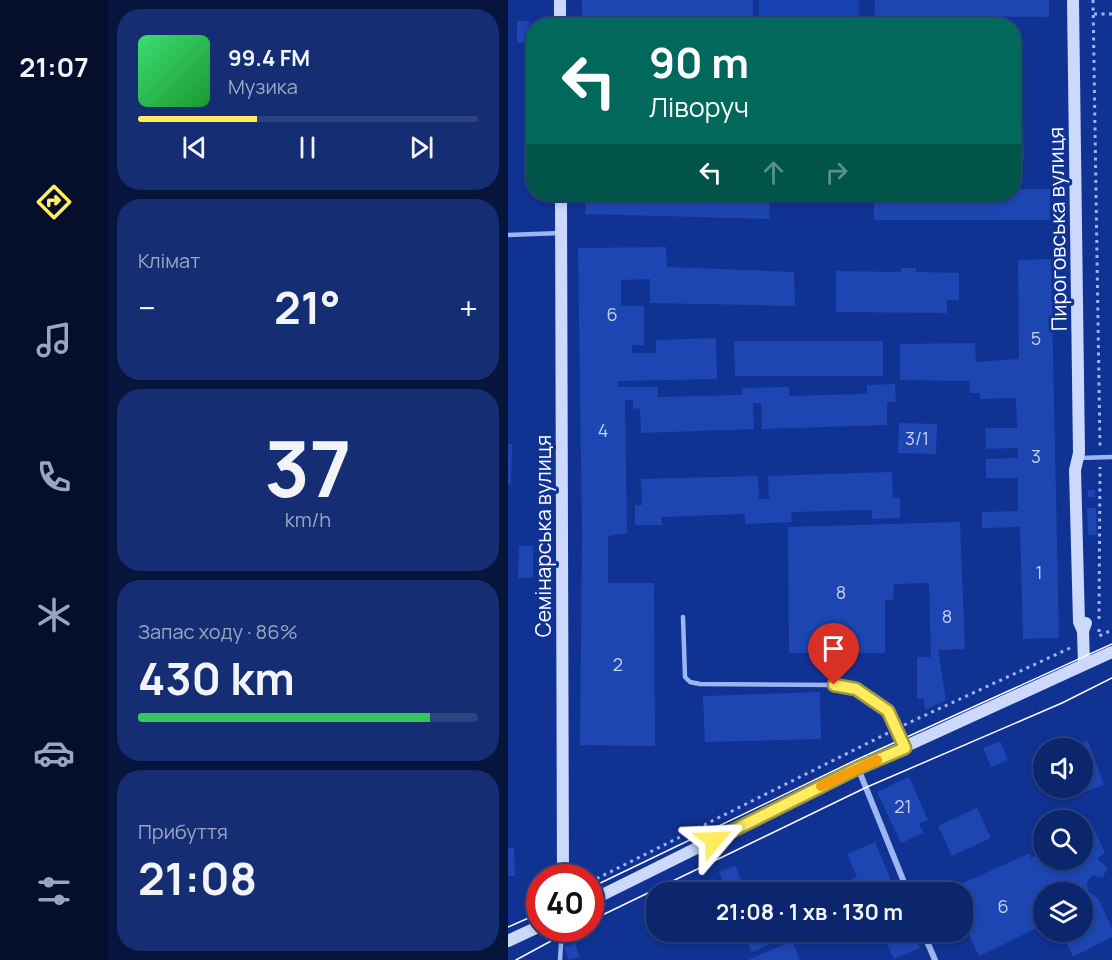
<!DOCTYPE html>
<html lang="uk">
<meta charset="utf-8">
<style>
:root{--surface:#0c266e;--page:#152e73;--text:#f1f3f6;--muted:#9aa5c2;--line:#2c4381;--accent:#ffed5f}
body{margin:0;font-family:Manrope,sans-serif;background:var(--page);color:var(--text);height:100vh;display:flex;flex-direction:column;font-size:22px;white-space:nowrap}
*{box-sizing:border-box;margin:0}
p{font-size:20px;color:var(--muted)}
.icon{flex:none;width:33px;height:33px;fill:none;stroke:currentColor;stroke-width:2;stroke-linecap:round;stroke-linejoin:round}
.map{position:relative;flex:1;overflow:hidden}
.sheet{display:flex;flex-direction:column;gap:9px;padding:9px;background:#07153c;width:400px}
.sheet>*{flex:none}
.hud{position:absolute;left:18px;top:18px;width:495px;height:183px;border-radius:24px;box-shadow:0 3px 9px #0003,0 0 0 2px var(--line);background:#00695c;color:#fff;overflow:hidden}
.fabs{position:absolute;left:525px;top:738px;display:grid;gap:12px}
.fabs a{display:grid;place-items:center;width:60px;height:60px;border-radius:50%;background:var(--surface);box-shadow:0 3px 9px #0003,0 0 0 2px var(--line);font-size:30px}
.speed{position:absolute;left:18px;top:864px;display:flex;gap:12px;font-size:30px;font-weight:700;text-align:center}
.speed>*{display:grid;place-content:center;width:78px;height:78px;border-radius:50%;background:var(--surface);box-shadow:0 3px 9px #0003,0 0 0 2px var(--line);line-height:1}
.speed .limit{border:9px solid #d22;background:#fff;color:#111}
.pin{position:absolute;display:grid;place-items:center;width:51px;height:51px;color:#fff;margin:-62px -26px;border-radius:50% 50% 50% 0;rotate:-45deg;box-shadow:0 0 6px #0007}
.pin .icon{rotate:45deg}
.me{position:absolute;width:66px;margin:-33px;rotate:64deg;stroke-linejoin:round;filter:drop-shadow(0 0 4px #0008)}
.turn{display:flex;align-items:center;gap:21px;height:126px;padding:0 24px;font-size:27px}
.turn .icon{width:78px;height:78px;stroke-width:2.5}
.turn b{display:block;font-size:42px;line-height:51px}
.lanes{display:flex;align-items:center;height:57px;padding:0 24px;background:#0003;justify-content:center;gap:30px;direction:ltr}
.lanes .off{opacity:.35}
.big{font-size:45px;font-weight:700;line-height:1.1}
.sheet .widget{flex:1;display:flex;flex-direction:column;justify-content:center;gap:9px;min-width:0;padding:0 21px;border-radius:24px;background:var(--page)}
.sheet .dial{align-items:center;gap:0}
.dial b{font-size:78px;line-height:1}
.song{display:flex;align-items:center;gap:18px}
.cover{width:72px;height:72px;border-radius:9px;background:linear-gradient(135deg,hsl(140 70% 55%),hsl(130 70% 35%))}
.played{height:6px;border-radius:3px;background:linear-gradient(90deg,var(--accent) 35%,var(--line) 35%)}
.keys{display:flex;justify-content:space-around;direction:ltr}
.heat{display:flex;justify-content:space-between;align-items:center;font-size:33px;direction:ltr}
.charge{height:9px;border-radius:4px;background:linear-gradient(90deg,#34c759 86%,var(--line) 0)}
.trip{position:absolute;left:138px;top:882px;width:327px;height:60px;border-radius:24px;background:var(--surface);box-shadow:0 3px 9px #0003,0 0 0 2px var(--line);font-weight:700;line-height:60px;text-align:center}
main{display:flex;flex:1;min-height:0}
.menu{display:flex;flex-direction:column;width:108px;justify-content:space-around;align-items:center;background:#050f2c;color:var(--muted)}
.menu .icon{width:42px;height:42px}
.menu .active{color:var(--accent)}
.menu b{font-size:27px;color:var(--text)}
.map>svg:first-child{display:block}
</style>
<main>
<nav class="menu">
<b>21:07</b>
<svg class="icon active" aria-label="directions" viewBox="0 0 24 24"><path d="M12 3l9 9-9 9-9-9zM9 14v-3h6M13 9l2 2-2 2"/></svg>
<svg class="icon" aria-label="music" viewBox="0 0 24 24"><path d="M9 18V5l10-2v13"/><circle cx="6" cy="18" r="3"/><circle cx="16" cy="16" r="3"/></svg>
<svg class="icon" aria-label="phone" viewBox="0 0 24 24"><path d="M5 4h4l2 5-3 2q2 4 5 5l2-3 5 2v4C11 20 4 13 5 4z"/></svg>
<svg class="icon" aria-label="climate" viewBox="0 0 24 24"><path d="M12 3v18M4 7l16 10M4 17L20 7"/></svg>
<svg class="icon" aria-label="car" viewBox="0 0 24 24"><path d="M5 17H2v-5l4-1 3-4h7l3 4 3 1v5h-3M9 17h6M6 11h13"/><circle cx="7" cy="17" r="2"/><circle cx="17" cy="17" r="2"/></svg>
<svg class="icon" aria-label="filters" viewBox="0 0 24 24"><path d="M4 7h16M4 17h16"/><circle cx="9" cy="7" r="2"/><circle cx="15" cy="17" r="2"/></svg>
</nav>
<section class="sheet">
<div class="widget">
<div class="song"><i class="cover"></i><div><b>99.4 FM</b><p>Музика</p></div></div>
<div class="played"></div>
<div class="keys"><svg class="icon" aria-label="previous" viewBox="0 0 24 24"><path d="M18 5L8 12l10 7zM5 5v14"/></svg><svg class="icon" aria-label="pause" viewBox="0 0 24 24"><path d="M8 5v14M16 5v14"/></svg><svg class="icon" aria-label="next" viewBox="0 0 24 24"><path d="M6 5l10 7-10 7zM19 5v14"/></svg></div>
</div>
<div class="widget"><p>Клімат</p>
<div class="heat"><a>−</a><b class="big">21°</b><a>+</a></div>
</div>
<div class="widget dial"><b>37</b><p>km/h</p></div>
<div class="widget"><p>Запас ходу · 86%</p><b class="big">430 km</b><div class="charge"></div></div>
<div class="widget"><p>Прибуття</p><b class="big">21:08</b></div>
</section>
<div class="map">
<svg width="604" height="960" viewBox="0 0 604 960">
<rect width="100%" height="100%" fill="#103293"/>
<rect fill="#1741ae" x="251" y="0" width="100" height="25"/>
<g fill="#1d46b3">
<polygon points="74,0 245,0 245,26 217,26 217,17 105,16 105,26 74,26"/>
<polygon points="367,0 541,0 541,17 389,16 389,26 366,26"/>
<polygon points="9,21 21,21 22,43 9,43"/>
<polygon points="506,44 513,44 516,159 506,159"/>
<polygon points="506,189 542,189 542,220 366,220 366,194 506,194"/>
<polygon points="78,194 262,194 261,219 77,214"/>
<polygon points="158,247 159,267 286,272 287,306 142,303 142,279 113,280 113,306 136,306 136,345 124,345 124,353 148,353 148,340 208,338 209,379 110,381 110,387 150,387 150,397 234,395 234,388 281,387 281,396 359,394 359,385 387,384 388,402 379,402 379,425 254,429 253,403 245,403 246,429 133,433 132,408 125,409 125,400 117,400 119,533 100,536 100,583 146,583 147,746 72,745 74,534 70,248"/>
<polygon points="543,259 551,638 515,639 512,527 474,528 474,512 510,511 510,478 478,478 478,459 510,458 510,448 478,449 477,428 509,428 508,398 472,399 472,393 462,393 461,381 392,380 392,344 467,343 468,362 511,359 510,260"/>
<polygon points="393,268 408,268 408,272 451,273 451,300 439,300 439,313 328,312 328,271 393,272"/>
<polygon points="226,341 375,341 375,376 227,376"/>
<polygon points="391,423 429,424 428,454 390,453"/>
<polygon points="0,444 4,444 3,485 0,485"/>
<polygon points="384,472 385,498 392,498 392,518 364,519 364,510 283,512 284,522 237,524 237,514 153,517 154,525 127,525 127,505 134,505 133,479 250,476 251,499 261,499 260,476"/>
<rect x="580" y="490" width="7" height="7"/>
<polygon points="579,508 588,508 589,535 580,535"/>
<polygon points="452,522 457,649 430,650 438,700 417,710 416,698 409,699 409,657 423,657 421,583 386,584 385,600 377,600 377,653 281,653 280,527"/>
<polygon points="11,546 25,546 25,578 10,578"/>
<polygon points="312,692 313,739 197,742 195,696"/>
<polygon points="492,741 500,760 483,767 475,748"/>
<polygon points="580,741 596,785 555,800 550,788 574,788 574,748 561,748"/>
<polygon points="401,777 420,820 411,824 416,833 393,843 369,792"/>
<polygon points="469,808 483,838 444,856 430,826"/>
<polygon points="587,831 597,853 589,858 599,868 595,878 584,875 579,882 580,891 590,898 604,928 604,937 565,957 554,932 574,932 574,892 536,892 536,925 471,956 454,919 454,892 443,892 442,889 522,853 523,858 536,853 536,860 574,860 574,837"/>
<polygon points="367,842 388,892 310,892 349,877 339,854"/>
<polygon points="0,848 6,848 7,876 0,876"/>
<polygon points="227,866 239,892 219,892 211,872"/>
<polygon points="235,932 255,932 260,945 244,952"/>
<polygon points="269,932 290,932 272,940"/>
<polygon points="374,932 405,932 412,948 386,959"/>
<polygon points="284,941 292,960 240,960"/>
<polygon points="67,943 72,957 61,960 56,947"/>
</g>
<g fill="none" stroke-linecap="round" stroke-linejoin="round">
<g stroke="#9db5f3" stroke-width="3" stroke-dasharray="3 4.5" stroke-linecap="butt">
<polyline points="585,0 592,448"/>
<polyline points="586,14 604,14"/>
<polyline points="591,619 592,467"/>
<polyline points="591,629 591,636 604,630"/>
<polyline points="396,725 562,648"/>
<polyline points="82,882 380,733"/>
</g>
<g stroke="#9db5f3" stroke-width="4.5">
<polyline points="0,235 53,233"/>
<polyline points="571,458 604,457"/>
<polyline points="175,617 177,677 182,682 192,684 326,685 348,689 380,712 396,747"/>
<polyline points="52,960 54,928"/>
</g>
<g stroke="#9db5f3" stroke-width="6">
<polyline points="350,768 400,892"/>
<polyline points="415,932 427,960"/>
</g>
<g stroke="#ccd9fd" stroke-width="12">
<polyline points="52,0 52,26"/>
<polyline points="565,0 571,453 567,470 571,622 575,631"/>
<polyline points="53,194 55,878"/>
<polyline points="576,664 575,631 578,623"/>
<polyline points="82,901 350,768 604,652"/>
<polyline points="0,941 32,926"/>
</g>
<g stroke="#fff" stroke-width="1.5">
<polyline points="82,888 348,760 604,644"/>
<polyline points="82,921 359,787 554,703 604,678"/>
<polyline points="0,927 32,913"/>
<polyline points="8,960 67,928"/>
</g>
</g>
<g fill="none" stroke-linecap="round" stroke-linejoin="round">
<defs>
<polyline id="route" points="206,840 350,768 397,748 380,711 348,689 326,685"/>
</defs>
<use href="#route" stroke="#a69a3e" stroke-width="15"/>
<use href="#route" stroke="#ffed5f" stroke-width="10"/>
<polyline stroke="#f59e0b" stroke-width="10" points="313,786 369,760"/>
</g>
<g text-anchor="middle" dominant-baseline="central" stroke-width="6" stroke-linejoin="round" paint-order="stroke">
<g font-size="18" fill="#c6d1ec">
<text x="104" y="314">6</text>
<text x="528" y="338">5</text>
<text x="95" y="430">4</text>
<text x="409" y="438">3/1</text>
<text x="528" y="456">3</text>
<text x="531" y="572">1</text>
<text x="333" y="592">8</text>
<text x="439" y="616">8</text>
<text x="110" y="664">2</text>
<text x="395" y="806">21</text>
<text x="495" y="906">6</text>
</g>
<g font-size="21" fill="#fff" stroke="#103293">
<text transform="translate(549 229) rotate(-91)">Пироговська вулиця</text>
<text transform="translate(35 536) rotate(-90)">Семінарська вулиця</text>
</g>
</g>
</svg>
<div class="fabs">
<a><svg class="icon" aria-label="sound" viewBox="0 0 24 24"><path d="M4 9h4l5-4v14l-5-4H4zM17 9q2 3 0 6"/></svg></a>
<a><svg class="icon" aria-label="search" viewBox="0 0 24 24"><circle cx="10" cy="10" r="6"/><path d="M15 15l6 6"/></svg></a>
<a><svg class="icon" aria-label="layers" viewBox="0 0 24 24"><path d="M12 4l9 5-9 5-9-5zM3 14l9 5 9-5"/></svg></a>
</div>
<div class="speed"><div class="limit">40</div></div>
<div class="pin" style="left:326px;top:685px;background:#d93025"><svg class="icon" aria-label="arrive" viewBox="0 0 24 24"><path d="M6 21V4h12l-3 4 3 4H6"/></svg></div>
<svg class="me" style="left:206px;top:840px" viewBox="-20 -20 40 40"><path d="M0-17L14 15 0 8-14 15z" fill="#ffed5f" stroke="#fff" stroke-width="4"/></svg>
<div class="trip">21:08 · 1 хв · 130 m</div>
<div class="hud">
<div class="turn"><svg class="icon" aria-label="left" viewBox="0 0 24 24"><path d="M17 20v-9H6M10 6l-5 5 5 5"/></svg><div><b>90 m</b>Ліворуч</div></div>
<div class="lanes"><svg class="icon" aria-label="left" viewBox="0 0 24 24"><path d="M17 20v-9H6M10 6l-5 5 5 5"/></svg><svg class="icon off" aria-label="ahead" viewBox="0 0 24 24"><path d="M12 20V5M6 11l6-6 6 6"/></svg><svg class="icon off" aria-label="right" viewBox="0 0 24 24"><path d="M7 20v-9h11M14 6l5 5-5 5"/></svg></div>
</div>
</div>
</main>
